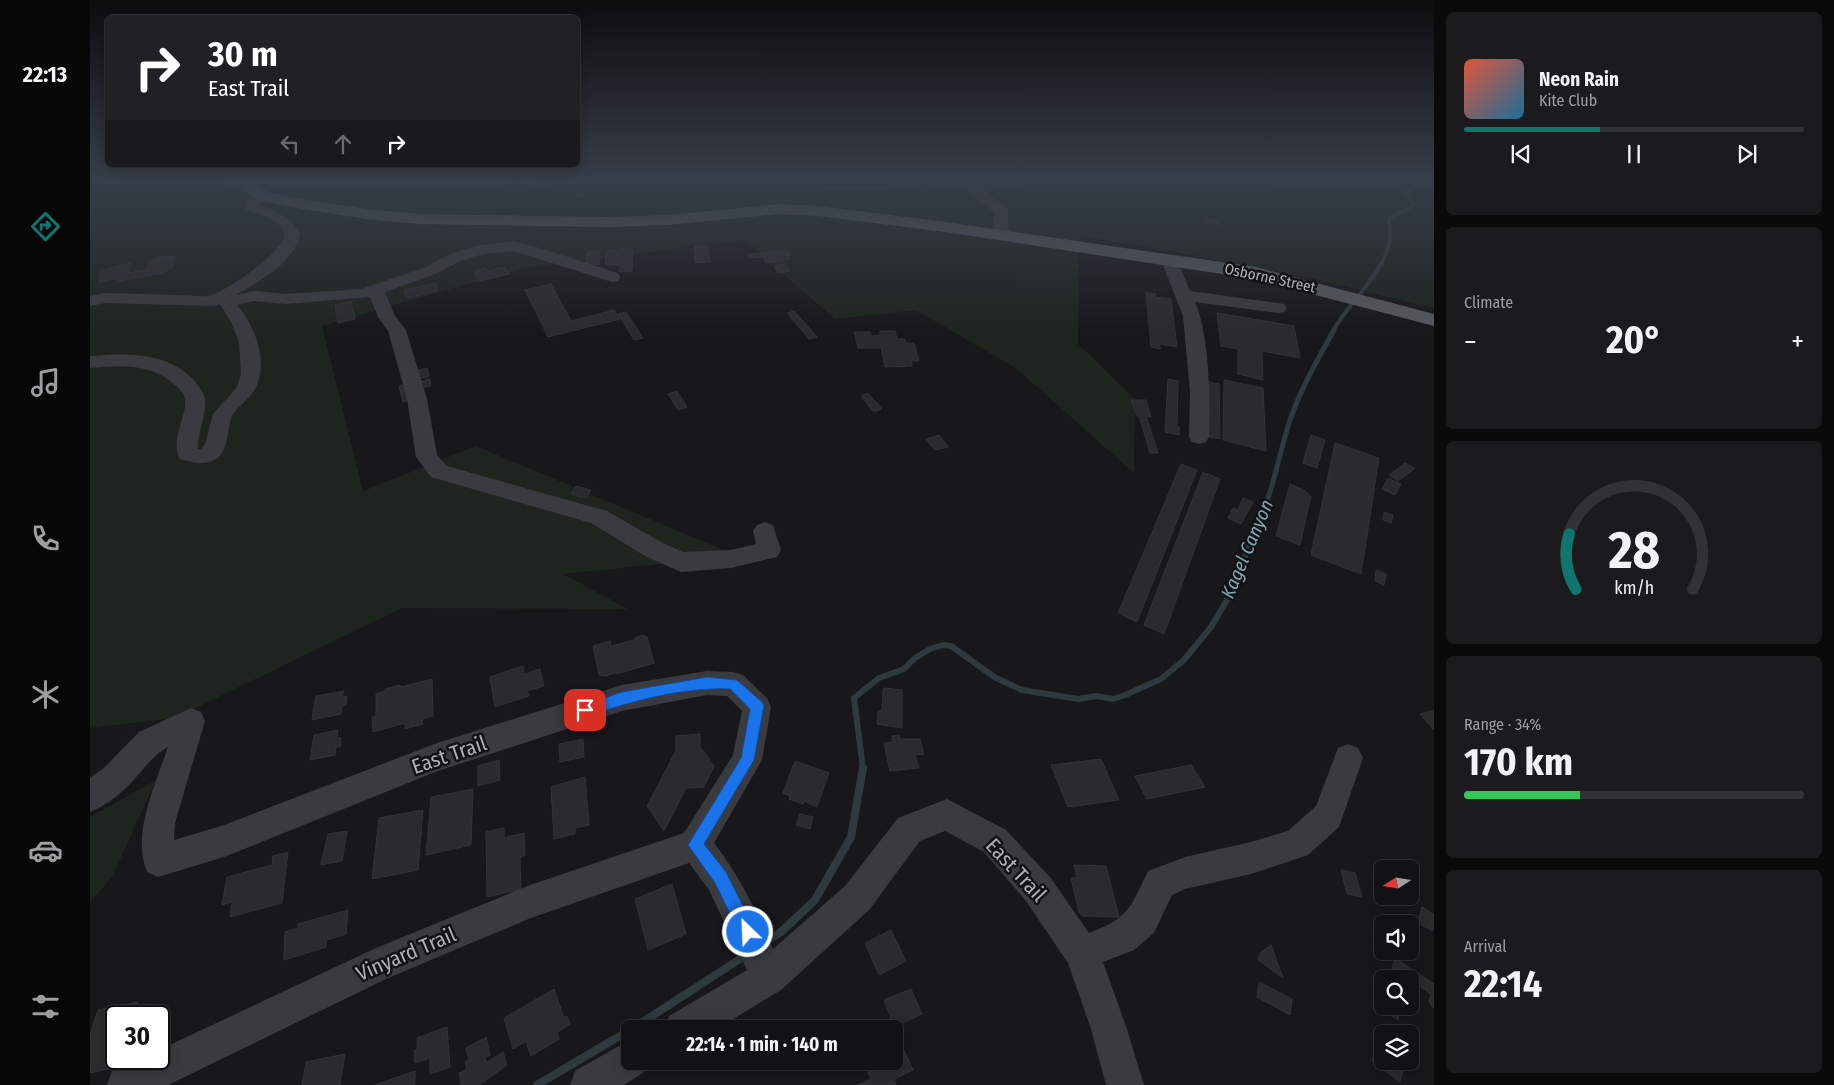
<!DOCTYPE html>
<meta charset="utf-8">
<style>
:root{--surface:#121214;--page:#1b1b1d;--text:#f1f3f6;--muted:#9c9ea0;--line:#313234;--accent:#0f766e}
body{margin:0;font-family:"Fira Sans Condensed",sans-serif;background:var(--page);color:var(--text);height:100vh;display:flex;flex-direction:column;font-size:19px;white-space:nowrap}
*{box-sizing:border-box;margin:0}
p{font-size:16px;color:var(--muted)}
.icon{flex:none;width:28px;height:28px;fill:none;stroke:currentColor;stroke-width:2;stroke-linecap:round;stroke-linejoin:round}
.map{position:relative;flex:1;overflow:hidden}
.sheet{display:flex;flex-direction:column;gap:12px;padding:12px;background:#0a0a0b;width:400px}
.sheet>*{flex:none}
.guide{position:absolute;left:15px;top:15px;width:475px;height:152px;border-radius:8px;box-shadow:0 2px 12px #0003,0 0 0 1px var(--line);background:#202124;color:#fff;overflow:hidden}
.needle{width:32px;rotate:258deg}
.fabs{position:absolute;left:1284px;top:860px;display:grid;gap:10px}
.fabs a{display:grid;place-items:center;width:45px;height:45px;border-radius:8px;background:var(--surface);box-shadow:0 2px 12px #0003,0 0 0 1px var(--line);font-size:25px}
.speed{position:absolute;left:15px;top:1005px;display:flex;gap:10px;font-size:25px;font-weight:700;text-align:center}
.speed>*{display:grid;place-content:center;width:65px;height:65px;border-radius:50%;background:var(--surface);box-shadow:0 2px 12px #0003,0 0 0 1px var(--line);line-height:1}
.speed .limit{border:2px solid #111;border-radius:8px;background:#fff;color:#111}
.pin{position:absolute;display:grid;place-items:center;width:42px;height:42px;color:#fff;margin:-21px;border-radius:10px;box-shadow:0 2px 8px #0006}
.me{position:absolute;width:55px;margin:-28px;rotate:336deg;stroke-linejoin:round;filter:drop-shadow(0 0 4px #0008)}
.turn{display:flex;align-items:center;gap:18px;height:105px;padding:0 20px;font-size:22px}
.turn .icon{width:65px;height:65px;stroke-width:2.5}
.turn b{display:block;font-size:35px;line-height:42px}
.lanes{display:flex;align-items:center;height:48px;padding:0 20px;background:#0003;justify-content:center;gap:25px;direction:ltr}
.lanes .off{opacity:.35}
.big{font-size:38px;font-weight:700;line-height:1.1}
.sheet .card{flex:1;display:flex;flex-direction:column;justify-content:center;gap:8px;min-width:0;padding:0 18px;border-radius:8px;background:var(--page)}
.sheet .dial{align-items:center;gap:0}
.dial svg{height:130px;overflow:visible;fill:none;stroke:var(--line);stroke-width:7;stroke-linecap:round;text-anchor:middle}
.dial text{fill:var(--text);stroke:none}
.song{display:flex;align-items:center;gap:15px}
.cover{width:60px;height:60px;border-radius:8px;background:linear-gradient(135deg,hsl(10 70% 55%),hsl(200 70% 35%))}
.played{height:5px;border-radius:2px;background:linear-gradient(90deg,var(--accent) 40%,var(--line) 40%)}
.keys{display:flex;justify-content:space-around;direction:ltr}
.heat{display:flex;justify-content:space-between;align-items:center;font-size:28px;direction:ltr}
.charge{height:8px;border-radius:4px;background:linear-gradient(90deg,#34c759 34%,var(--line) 0)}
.trip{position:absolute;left:531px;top:1020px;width:282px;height:50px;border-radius:8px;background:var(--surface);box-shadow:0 2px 12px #0003,0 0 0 1px var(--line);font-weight:700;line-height:50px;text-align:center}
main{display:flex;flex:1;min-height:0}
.dock{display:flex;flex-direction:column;width:90px;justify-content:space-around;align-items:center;background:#070708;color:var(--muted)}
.dock .icon{width:35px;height:35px}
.dock .selected{color:var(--accent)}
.dock b{font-size:22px;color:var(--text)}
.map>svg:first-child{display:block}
</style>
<main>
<nav class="dock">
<b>22:13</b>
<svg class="icon selected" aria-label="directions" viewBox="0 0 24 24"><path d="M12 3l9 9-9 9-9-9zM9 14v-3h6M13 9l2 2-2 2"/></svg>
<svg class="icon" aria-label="music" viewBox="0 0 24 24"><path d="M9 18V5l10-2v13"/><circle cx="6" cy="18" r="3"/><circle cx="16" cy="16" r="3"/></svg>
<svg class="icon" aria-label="phone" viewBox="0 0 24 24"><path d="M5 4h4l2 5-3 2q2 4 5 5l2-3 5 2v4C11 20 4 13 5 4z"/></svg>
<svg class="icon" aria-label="climate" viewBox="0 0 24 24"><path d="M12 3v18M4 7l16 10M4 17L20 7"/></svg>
<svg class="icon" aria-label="car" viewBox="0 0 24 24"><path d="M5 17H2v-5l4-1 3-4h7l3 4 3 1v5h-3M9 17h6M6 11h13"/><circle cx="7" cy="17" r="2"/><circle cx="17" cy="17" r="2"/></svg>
<svg class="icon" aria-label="filters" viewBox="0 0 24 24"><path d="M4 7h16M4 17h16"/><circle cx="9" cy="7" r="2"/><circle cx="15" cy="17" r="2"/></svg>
</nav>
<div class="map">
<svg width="1344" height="1085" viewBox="0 0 1344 1085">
<rect width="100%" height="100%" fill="#18181a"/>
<g fill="#1e241e">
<polygon points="0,181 1344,181 1344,308 1208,275 989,235 988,344 1045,399 1044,473 927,369 826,310 745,319 654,240 434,268 232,326 273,491 386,446 648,556 473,574 538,609 312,608 85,718 0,728"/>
<polygon points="66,780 22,877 0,902 0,817"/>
</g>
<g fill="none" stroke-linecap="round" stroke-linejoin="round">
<g stroke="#2e3a3d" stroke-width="4">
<polyline points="435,181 488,195 548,192 797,188 841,181"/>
<path d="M1243,331C1261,298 1309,262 1299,220L1303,216L1324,206L1317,193L1319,189L1332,181"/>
</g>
<path stroke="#2e3a3d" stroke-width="5" d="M1168,523C1184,489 1189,454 1200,420C1211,388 1228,359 1244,330"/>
<polyline stroke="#2e3a3d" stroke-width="6" points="773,769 764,698 789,678 814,669 825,658 840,649 853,645 861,646 906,678 932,690 988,699 1007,696 1023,699 1035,695 1071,679 1094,660 1121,627 1147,583 1159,543 1169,521"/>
<g stroke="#2e3a3d" stroke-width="8">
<polyline points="674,943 691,932 725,900 761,837 773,768"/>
<polyline points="542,1029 656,955"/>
<polyline points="447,1085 540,1030"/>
</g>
</g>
<g fill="#2b2b2e" stroke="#323336">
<polygon points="1115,218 1128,220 1129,224 1115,222"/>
<polygon points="604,246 618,246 620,262 605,263"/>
<polygon points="530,249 543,249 542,271 529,272"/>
<polygon points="517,250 528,250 528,265 515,265"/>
<polygon points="697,250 700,259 676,263 672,253"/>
<polygon points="510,251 509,264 495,265 497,252"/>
<polygon points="672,253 673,257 659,258 658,254"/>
<polygon points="73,256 84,256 81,265 83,264 82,268 72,273 41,279 28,281 29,278 9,282 11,270 41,263 39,273 54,270 57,269 59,262"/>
<polygon points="696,264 700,271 688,273 684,266"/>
<polygon points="415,267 419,274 389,281 384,271 396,268 397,271"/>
<polygon points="345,283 348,291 316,298 314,290"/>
<polygon points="461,284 481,321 524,310 530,319 458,337 435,290"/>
<polygon points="1056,292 1065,294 1066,297 1081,299 1087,347 1070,344 1070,349 1061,347"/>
<polygon points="261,301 265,319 248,323 245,305"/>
<polygon points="704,311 727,337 719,339 697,313"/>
<polygon points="536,312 553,338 544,340 528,314"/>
<polygon points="1127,313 1204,326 1210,358 1172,351 1173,380 1148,374 1148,349 1131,346"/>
<polygon points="790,331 805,331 807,339 815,339 816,343 824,343 829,361 821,361 822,366 795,367 791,348 768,348 764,332 780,332 781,336 790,335"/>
<polygon points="337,368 339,376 329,379 326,371"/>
<polygon points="340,379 341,386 331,388 329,382"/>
<polygon points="1078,379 1088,381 1087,426 1089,427 1089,435 1075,432"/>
<polygon points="1134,380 1173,388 1176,451 1133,440"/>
<polygon points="1119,382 1129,384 1130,439 1119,437"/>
<polygon points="319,383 323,399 313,402 309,386"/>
<polygon points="587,391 597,407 588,410 578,394"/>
<polygon points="778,393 792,409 784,412 771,396"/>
<polygon points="1041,400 1056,400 1061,417 1056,416 1068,453 1060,453 1049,416 1047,416"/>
<polygon points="849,435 858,447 845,450 836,439"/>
<polygon points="1221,435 1235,440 1227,468 1213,463"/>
<polygon points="1245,443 1289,458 1271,574 1221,555"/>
<polygon points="1315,463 1325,468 1308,481 1299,475"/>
<polygon points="1091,464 1107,470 1047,622 1028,613"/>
<polygon points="1113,472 1130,479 1074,634 1054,625"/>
<polygon points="1298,478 1311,484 1305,495 1292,489"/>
<polygon points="1200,484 1214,490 1221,496 1210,545 1186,536"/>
<polygon points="486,486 501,490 496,498 481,494"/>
<polygon points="1153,498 1163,502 1151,524 1138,518 1143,508 1148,510"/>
<polygon points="1294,512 1303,515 1301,523 1293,520"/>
<polygon points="1286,570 1296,574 1294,585 1285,581"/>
<polygon points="553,635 557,637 564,663 527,674 526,671 525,673 516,676 509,675 503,646 520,641 521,646 544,640 546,637"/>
<polygon points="433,666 434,674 450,669 454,686 437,691 439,696 405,707 400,677"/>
<polygon points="342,679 343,716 332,719 333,724 315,729 315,723 283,732 282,717 286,716 286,694 295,691 295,689 310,685 311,687"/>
<polygon points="794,688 812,690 812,728 787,724 788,711 792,711 793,691"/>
<polygon points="254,691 252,697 257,696 256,705 252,706 251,714 222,720 226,696"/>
<polygon points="1344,710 1344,730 1330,714"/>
<polygon points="248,730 247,738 251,738 250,747 246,747 245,755 220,760 224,735"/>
<polygon points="610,734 610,750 612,749 624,766 614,787 596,788 574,831 557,806 586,751 586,736"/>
<polygon points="809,735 810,739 830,739 834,754 825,755 829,768 800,771 794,743 803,742 802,736"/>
<polygon points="493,739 494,757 470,762 469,744"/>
<polygon points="1011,759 1029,800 978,807 961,765"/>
<polygon points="409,760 410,780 388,786 388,766"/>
<polygon points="705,761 739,773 727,807 714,801 713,804 699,799 700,796 693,793"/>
<polygon points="1101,765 1115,787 1057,799 1045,776"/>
<polygon points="495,777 499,825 485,828 485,834 464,839 461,787"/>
<polygon points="383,789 381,845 336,855 341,797"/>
<polygon points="333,810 328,870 282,879 289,818"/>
<polygon points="710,814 723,817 720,829 706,825"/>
<polygon points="414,828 414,838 434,833 435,855 430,857 431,889 397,897 396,832"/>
<polygon points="257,831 252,861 231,865 238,834"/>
<polygon points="198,852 192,903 140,917 142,902 132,905 137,877 182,865 183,856"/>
<polygon points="984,865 1016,866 1029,917 993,916 989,912 981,878 987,878"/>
<polygon points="1251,870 1265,873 1272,897 1257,894"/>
<polygon points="582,884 596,934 558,950 545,899"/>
<polygon points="1332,907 1344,914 1343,931 1328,923"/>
<polygon points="258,910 256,934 237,940 236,947 194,960 195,932 208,928 208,924"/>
<polygon points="801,930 816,961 789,975 775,943"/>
<polygon points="1181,945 1193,978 1168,960 1171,952"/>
<polygon points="1305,958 1344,984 1344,1008 1339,1002 1341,994 1302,968"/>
<polygon points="1169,982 1202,999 1200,1015 1167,997"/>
<polygon points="464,989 474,1018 477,1016 480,1024 467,1032 469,1039 441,1056 436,1041 423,1049 414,1018"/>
<polygon points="821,989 832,1014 804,1027 794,1000"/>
<polygon points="48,1002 44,1016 26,1016 26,1051 24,1052 19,1069 0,1073 0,1035 8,1010"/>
<polygon points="1297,1006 1311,1006 1308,1020 1295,1011"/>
<polygon points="357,1027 360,1067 340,1074 340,1058 325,1063 324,1051 327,1050 327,1038"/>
<polygon points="807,1035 823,1070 804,1079 806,1085 767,1085 781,1079 778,1072 785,1070 782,1061 805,1061 805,1036"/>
<polygon points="396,1037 400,1055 395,1058 396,1063 413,1052 417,1065 389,1085 371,1085 369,1073 377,1069 375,1062 379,1059 376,1048"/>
<polygon points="1285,1050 1292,1055 1292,1061 1301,1061 1313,1070 1310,1082 1282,1061"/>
<polygon points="255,1054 250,1085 212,1085 216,1062"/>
<polygon points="325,1071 325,1085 285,1085"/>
</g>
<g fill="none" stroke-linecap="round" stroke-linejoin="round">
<g fill="#393b3e" fill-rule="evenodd">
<polygon points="867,181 883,181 916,208 918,211 919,236 916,239 906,239 903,236 904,212"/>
<path d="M174,192L179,193L181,196L169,205C187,212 201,216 210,234C204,264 170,280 146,295L164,291L196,294L271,289L336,267L358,255L385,246L424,241L450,248L528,273L530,277L528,281L522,282L424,251L393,254L370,261L348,273L295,292L305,316L316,330L337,399L347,455L357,466L517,511L571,542L593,552L641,550L666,544L663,531L667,525L675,522L683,525L691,550L687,557L641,568L591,572L555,556L501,523L341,477L326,457L317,399L298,331L288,317L280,297L196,304L164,301L147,305C164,324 179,361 166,387C161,398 149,405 142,416C139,423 139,431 137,439C132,466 113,466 90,459C81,443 92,424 95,407C96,396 92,390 84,384C60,363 30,365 0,368V356C36,353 76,352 103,379C107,384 114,392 115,399C117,415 107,432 108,449H111L115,444L123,414L147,387L151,374L149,342L141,322L130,304L123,306L15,303L0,306V296L15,293C39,294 63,294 87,295C97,295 108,297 118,296C132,294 198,250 194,233C191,219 167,214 156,210L154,207L157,199Z"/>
<path d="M1079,255L1085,257L1087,260L1100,291L1188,303L1194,304L1197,308L1194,312L1188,313L1105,302C1120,338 1120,398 1119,437L1116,442L1109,444L1102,442L1099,437L1100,392L1093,316L1071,260L1073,257Z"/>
<path d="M617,671L643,672L653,675L677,698L681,707L672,760L624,843C650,876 666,911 683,949L755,886L808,818L857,799L916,830L960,877L999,933C1039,918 1040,908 1058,871L1095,857L1161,842L1198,831L1226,806L1248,748L1258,744L1268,748L1273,758L1249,827L1218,855L1161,874L1095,889L1082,895L1064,933L1044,950L1013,962L1037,1029L1054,1085H1016L1001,1029L978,963L936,901L894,852L855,831L830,841L779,910L691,990L627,1029H574L579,1016L657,970L619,890L599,863L441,918L298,978L78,1085H17L22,1071L49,1059H69V1050L286,948L440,885L594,833L643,755L652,711L637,696L617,695L532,711L348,771L134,857L68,877L57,872C41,835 66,783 78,747C61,756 50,775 36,788C25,798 13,807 0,812V778L14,768L49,732L101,708L111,712L115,721L85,823L84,840L134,825L347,743L532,685Z"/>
<polygon points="540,1041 540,1061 558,1061 553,1073 534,1085 480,1085 485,1071 527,1047"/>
</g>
<polygon fill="#55595d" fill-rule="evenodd" points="139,181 159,181 179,192 201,197 276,209 329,214 519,217 578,215 689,204 728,206 855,222 1166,267 1344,314 1344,326 1165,279 855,232 728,216 689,214 578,225 519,227 329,224 276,219 201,207 168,200 141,184"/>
</g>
<linearGradient id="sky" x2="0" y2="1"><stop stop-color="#0d0d0e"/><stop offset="0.54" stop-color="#373d49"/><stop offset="1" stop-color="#373d49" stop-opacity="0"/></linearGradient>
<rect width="1344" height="333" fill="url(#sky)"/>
<path fill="#1a73e8" stroke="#114b97" d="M617,677L647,680L672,702L674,706L664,760L614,844L636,872L666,932L663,938L658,940L652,938L625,883L598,845L651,758L660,709L640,689C591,687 540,702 495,717L490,715L488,710L490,706L532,692Z"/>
<g text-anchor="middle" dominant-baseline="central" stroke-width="5" stroke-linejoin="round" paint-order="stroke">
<g font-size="15" fill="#abb2b9" stroke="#131315">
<text transform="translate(1180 278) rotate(12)">Osborne Street</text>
</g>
<g font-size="19" font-style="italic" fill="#84a6b1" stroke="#131315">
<text transform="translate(1157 549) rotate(-67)">Kagel Canyon</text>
</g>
<g font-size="21" fill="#abb2b9" stroke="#131315">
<text transform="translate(359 755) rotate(-19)">East Trail</text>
<text transform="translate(926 870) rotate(47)">East Trail</text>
<text transform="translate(316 954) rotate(-23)">Vinyard Trail</text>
</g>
</g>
</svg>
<div class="fabs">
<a><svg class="needle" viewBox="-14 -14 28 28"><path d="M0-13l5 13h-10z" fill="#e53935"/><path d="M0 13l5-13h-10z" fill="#9c9ea0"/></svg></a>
<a><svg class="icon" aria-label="sound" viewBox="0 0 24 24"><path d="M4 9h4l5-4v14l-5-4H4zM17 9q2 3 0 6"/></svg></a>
<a><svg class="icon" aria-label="search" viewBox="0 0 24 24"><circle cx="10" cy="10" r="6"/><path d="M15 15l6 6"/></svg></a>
<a><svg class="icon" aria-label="layers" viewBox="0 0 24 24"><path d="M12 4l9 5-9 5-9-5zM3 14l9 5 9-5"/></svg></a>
</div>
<div class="speed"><div class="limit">30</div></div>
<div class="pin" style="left:495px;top:710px;background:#d93025"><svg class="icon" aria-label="arrive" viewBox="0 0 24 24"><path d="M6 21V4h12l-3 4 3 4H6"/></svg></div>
<svg class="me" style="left:658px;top:932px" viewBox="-20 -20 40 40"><circle r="17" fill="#1a73e8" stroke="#fff" stroke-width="3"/><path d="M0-11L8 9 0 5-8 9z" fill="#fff"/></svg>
<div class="trip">22:14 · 1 min · 140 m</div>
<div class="guide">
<div class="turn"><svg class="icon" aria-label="right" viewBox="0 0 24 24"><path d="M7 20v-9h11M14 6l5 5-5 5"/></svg><div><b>30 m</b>East Trail</div></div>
<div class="lanes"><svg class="icon off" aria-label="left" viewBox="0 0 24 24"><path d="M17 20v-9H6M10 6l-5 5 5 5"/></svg><svg class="icon off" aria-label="ahead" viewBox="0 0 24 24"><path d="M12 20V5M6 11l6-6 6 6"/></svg><svg class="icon" aria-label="right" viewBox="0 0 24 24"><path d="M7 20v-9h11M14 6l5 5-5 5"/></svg></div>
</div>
</div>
<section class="sheet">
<div class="card">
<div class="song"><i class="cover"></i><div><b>Neon Rain</b><p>Kite Club</p></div></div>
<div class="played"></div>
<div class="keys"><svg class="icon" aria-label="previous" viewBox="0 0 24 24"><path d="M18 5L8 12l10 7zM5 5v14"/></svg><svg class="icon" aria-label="pause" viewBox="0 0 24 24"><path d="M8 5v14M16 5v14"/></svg><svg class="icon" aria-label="next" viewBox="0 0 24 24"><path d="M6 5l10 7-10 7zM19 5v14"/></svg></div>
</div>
<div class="card"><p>Climate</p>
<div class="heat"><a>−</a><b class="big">20°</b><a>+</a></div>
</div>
<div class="card dial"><svg viewBox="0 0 100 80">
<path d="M14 69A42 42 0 1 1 86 69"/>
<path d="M14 69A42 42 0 0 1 10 35" stroke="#0f766e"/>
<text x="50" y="56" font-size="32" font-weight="700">28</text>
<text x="50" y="72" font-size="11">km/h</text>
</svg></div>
<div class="card"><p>Range · 34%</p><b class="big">170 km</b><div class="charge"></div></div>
<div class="card"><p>Arrival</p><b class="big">22:14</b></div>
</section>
</main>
